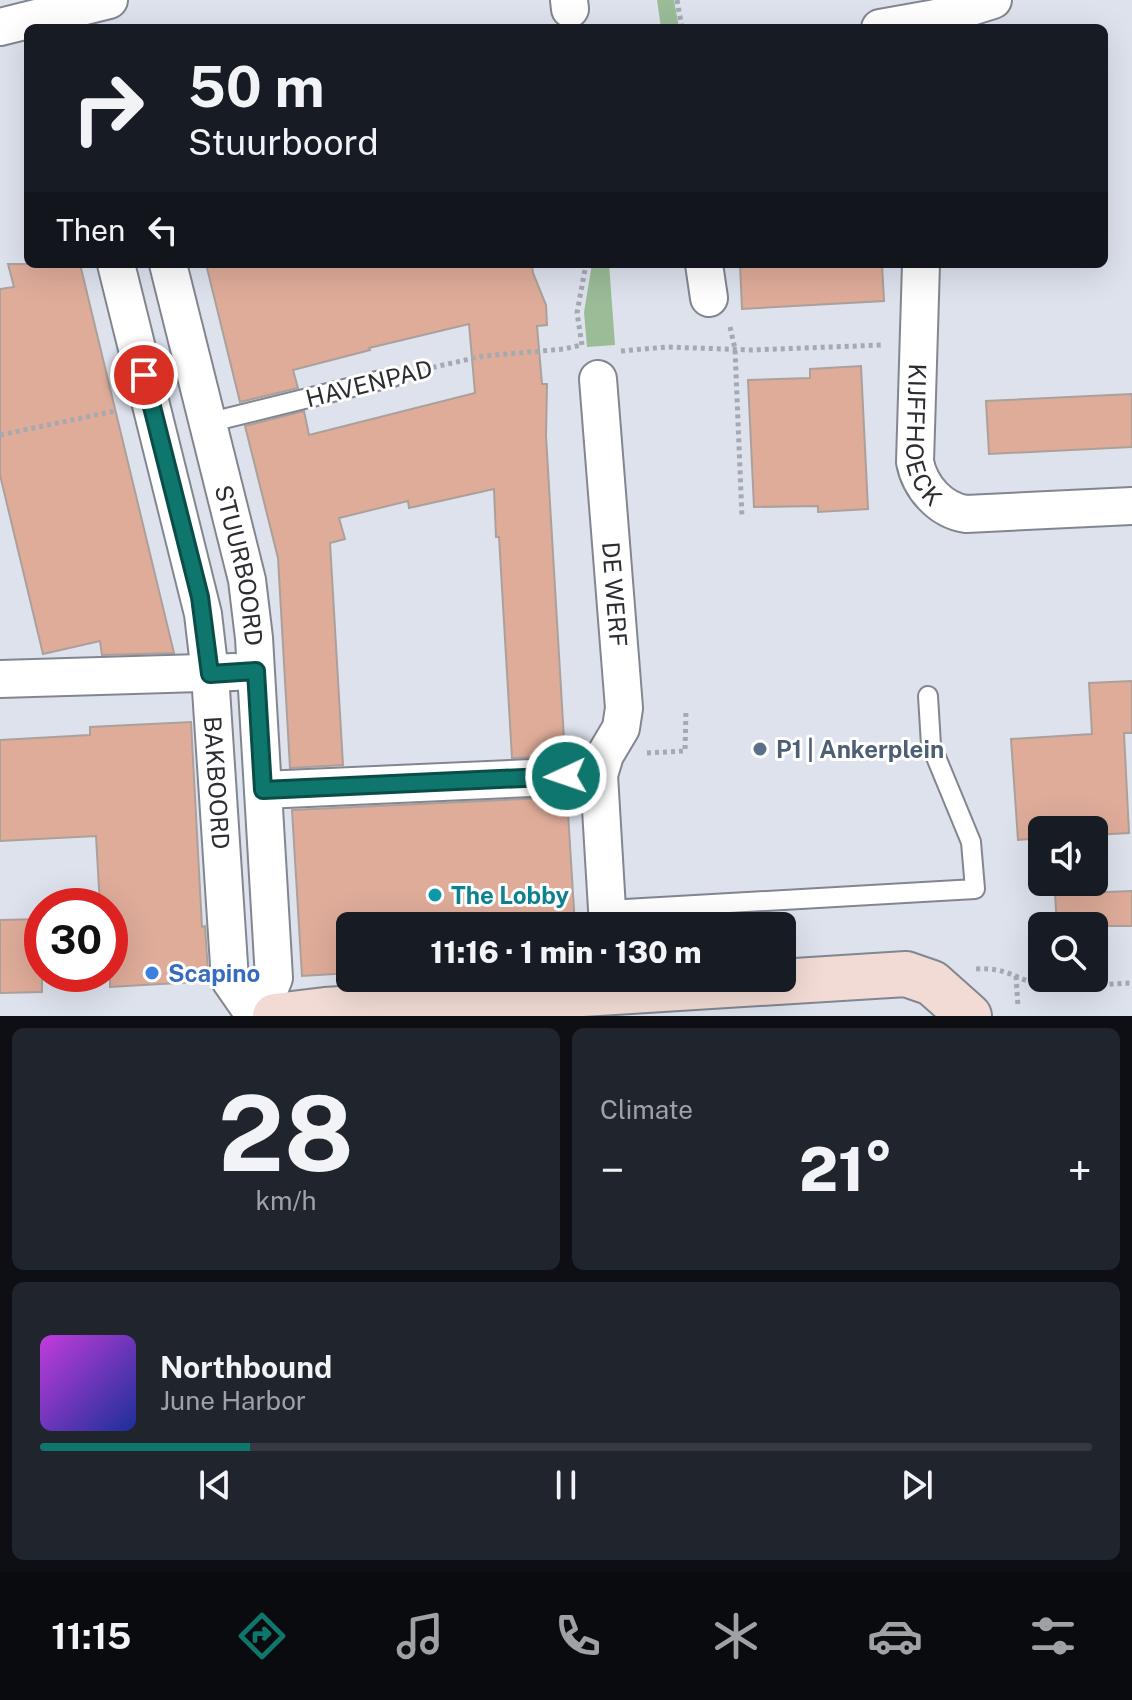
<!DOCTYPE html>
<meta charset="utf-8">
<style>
:root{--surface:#171b24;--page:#20242c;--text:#f1f3f6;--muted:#9ea1a6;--line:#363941;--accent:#0f766e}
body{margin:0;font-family:"Public Sans",sans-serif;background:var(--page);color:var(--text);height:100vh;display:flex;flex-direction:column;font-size:30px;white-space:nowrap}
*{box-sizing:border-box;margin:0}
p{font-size:26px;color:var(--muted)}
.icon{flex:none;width:44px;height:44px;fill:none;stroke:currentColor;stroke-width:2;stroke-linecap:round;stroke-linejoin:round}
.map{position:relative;height:1016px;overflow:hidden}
.side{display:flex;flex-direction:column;gap:12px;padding:12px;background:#0d0f14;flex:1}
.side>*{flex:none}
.hud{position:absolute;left:24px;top:24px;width:1084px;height:244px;border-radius:12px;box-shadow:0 8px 32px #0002;background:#171b24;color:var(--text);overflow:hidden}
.controls{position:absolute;left:1028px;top:816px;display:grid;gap:16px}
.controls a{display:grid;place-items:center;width:80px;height:80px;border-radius:12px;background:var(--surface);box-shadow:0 8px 32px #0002;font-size:40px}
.speed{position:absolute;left:24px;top:888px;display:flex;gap:16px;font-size:40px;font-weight:700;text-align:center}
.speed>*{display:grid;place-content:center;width:104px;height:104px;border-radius:50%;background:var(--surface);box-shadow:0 8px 32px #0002;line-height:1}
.speed .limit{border:12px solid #d22;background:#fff;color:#111}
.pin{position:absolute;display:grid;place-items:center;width:68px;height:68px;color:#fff;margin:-34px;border:4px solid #fff;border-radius:50%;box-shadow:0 2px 8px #0007}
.me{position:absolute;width:88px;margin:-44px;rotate:267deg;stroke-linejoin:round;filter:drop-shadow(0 0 6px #0008)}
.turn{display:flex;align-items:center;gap:28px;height:168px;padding:0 32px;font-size:36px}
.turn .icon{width:104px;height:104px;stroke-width:2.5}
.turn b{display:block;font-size:56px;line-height:68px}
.then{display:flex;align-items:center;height:76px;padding:0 32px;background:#0003;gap:16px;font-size:30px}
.big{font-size:60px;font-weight:800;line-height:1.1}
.side .widget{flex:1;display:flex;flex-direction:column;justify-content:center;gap:12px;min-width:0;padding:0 28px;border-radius:12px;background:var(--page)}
.side .dial{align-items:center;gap:0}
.dial b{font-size:104px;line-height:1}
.song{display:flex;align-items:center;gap:24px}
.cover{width:96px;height:96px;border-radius:12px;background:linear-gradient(135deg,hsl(290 70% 55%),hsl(230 70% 35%))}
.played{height:8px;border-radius:4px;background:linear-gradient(90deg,var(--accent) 20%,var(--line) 20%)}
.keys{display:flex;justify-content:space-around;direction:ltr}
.heat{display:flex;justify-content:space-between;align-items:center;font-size:44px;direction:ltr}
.side .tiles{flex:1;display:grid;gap:12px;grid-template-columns:1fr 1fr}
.widget:last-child{grid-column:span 2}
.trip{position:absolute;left:336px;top:912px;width:460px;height:80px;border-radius:12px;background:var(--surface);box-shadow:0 8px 32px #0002;font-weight:800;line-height:80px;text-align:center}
.dock{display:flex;height:128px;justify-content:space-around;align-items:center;background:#090b0e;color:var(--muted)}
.dock .icon{width:56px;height:56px}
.dock .current{color:var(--accent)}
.dock b{font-size:36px;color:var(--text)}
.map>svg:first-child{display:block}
</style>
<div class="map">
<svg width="1132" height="1016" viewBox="0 0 1132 1016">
<rect width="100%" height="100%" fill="#dde2ed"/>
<g fill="#9abc97">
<polygon points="657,0 674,0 679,28 661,28"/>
<polygon points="592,264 609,264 615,345 587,347 584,312"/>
</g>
<g fill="#dfac9a" stroke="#aca09b" stroke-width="2">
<polygon points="8,264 80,264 174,653 102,655 100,641 43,654 0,475 0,289 14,287"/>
<polygon points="206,264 532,264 533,273 546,305 547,325 537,326 542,384 547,384 546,436 565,756 512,758 499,537 496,537 494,489 409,508 408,501 339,518 345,539 330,543 343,765 290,768 278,558 245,426 304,411 309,435 475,393 469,324 369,348 370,350 293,370 298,388 240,402"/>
<polygon points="740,264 882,264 884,301 742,309"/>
<polygon points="861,366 868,509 818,512 818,506 754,507 748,380 810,378 810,369"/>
<polygon points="1132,394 1132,447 989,454 986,401"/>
<polygon points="1132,681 1132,733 1124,733 1129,833 1094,835 1094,830 1042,830 1042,838 1018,840 1011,739 1092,734 1089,683"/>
<polygon points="191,722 202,927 205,926 208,971 194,971 195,982 110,987 110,906 100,906 96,836 0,841 0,740 90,735 90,727"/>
<polygon points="567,797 575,926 350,926 350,973 302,976 292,810"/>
<polygon points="1132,891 1132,926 1057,926 1055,894"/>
<polygon points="42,919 42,992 0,993 0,920"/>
</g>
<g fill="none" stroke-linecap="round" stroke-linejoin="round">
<defs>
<g id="lane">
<polyline points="207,423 393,377"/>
<polyline points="608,910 975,889 971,842 931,745 928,696"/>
</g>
<g id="street">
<polyline points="569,0 570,9"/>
<polyline points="0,27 109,0"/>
<polyline points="880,28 936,18 993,0"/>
<path id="s1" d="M116,264L203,614L210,674L230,980L255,1016"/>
<path id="s2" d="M168,264L247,580L254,638L274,978L259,1016"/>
<polyline points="704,264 709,298"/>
<path id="s3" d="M921,264L915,462C920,487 940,510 966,514L1132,506"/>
<path id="s4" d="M598,379L624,708L621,728L605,755L599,775L608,926"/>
<polyline points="0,679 234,672"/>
<polyline points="263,790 599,775"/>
</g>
<polyline id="secondary" points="275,1016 325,1010 906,974 932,983 969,1016"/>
</defs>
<use href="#lane" stroke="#828690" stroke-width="22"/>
<use href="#street" stroke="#828690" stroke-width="40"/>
<use href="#secondary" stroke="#828690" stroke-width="48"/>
<g stroke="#a5a9b2" stroke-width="5" stroke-dasharray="4 4" stroke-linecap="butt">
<polyline points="677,0 682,28"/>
<polyline points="730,327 735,349 742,518"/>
<polyline points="582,345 577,313 586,264"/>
<polyline points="621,351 667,347 752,350 882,345"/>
<polyline points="417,371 483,356 564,349 581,345"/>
<polyline points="0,435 115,411"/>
<polyline points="647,753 685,751 686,710"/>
<path d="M976,969C1009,967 1015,980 1043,985C1072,989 1103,984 1132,983"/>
<polyline points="1016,976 1018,1006"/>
</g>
<use href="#lane" stroke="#fff" stroke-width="18"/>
<use href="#street" stroke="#fff" stroke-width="36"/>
<use href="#secondary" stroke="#f2dbd4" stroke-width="44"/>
</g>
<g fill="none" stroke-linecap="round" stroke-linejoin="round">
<defs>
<polyline id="route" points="144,375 200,597 210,674 256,671 263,790 566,776"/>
</defs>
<use href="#route" stroke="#0a4d48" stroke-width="20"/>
<use href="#route" stroke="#0f766e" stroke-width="14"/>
</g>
<circle fill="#5c6f8a" stroke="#fff" stroke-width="3" cx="760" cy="749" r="8"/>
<circle fill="#0f9aa8" stroke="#fff" stroke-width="3" cx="435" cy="895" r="8"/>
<circle fill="#3f7fe0" stroke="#fff" stroke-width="3" cx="152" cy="973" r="8"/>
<g text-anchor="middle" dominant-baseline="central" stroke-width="6" stroke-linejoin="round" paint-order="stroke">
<g font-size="24" fill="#2b2d31" stroke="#fff">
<text transform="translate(369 383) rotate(-14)">HAVENPAD</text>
<text stroke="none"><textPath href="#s3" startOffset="172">KIJFFHOECK</textPath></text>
<text stroke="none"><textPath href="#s2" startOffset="310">STUURBOORD</textPath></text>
<text stroke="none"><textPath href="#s4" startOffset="216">DE WERF</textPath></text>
<text stroke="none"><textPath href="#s1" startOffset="530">BAKBOORD</textPath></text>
</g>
<g font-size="24" font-weight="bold" fill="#4e5e75" stroke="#fff" text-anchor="start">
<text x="776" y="749">P1 | Ankerplein</text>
</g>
<g font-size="24" font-weight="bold" fill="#0d838f" stroke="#fff" text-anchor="start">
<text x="451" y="895">The Lobby</text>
</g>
<g font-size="24" font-weight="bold" fill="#366cbe" stroke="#fff" text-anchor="start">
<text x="168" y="973">Scapino</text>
</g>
</g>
</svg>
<div class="controls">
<a><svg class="icon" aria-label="sound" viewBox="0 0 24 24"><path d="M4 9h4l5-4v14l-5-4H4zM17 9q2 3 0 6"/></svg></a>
<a><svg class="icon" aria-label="search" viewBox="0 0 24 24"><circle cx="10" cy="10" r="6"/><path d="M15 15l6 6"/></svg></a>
</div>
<div class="speed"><div class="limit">30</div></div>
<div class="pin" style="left:144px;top:375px;background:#d93025"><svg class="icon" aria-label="arrive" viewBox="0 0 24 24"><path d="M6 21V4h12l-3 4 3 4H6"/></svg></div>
<svg class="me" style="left:566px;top:776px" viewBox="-20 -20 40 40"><circle r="17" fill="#0f766e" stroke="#fff" stroke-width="3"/><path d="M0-11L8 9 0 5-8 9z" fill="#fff"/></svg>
<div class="trip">11:16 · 1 min · 130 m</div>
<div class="hud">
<div class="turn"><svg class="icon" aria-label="right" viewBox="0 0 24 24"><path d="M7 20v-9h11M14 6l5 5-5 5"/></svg><div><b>50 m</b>Stuurboord</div></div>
<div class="then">Then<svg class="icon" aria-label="left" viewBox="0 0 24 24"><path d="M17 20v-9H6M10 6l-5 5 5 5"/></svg></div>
</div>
</div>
<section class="side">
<div class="tiles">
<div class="widget dial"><b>28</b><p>km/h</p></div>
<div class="widget"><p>Climate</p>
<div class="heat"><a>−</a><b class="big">21°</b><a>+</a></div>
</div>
<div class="widget">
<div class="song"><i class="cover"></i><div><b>Northbound</b><p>June Harbor</p></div></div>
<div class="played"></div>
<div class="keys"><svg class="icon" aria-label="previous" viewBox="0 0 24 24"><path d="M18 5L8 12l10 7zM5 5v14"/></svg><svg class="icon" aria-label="pause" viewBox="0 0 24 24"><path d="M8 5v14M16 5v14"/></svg><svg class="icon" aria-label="next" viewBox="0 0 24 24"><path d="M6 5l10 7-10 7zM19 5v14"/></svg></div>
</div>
</div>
</section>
<nav class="dock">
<b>11:15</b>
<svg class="icon current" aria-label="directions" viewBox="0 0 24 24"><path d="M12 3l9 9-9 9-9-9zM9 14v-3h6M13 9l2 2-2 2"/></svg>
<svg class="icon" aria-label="music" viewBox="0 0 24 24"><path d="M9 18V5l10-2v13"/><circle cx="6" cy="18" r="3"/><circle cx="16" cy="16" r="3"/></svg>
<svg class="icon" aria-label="phone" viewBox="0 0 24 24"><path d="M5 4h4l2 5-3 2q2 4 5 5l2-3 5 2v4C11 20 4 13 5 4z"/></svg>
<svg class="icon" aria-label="climate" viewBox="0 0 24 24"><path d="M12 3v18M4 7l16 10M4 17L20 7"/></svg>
<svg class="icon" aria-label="car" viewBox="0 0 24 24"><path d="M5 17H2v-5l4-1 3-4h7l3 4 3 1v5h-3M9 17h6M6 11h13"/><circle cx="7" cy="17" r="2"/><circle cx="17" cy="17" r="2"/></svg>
<svg class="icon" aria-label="filters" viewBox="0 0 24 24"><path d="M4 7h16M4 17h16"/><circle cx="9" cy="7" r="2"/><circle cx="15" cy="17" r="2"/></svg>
</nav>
